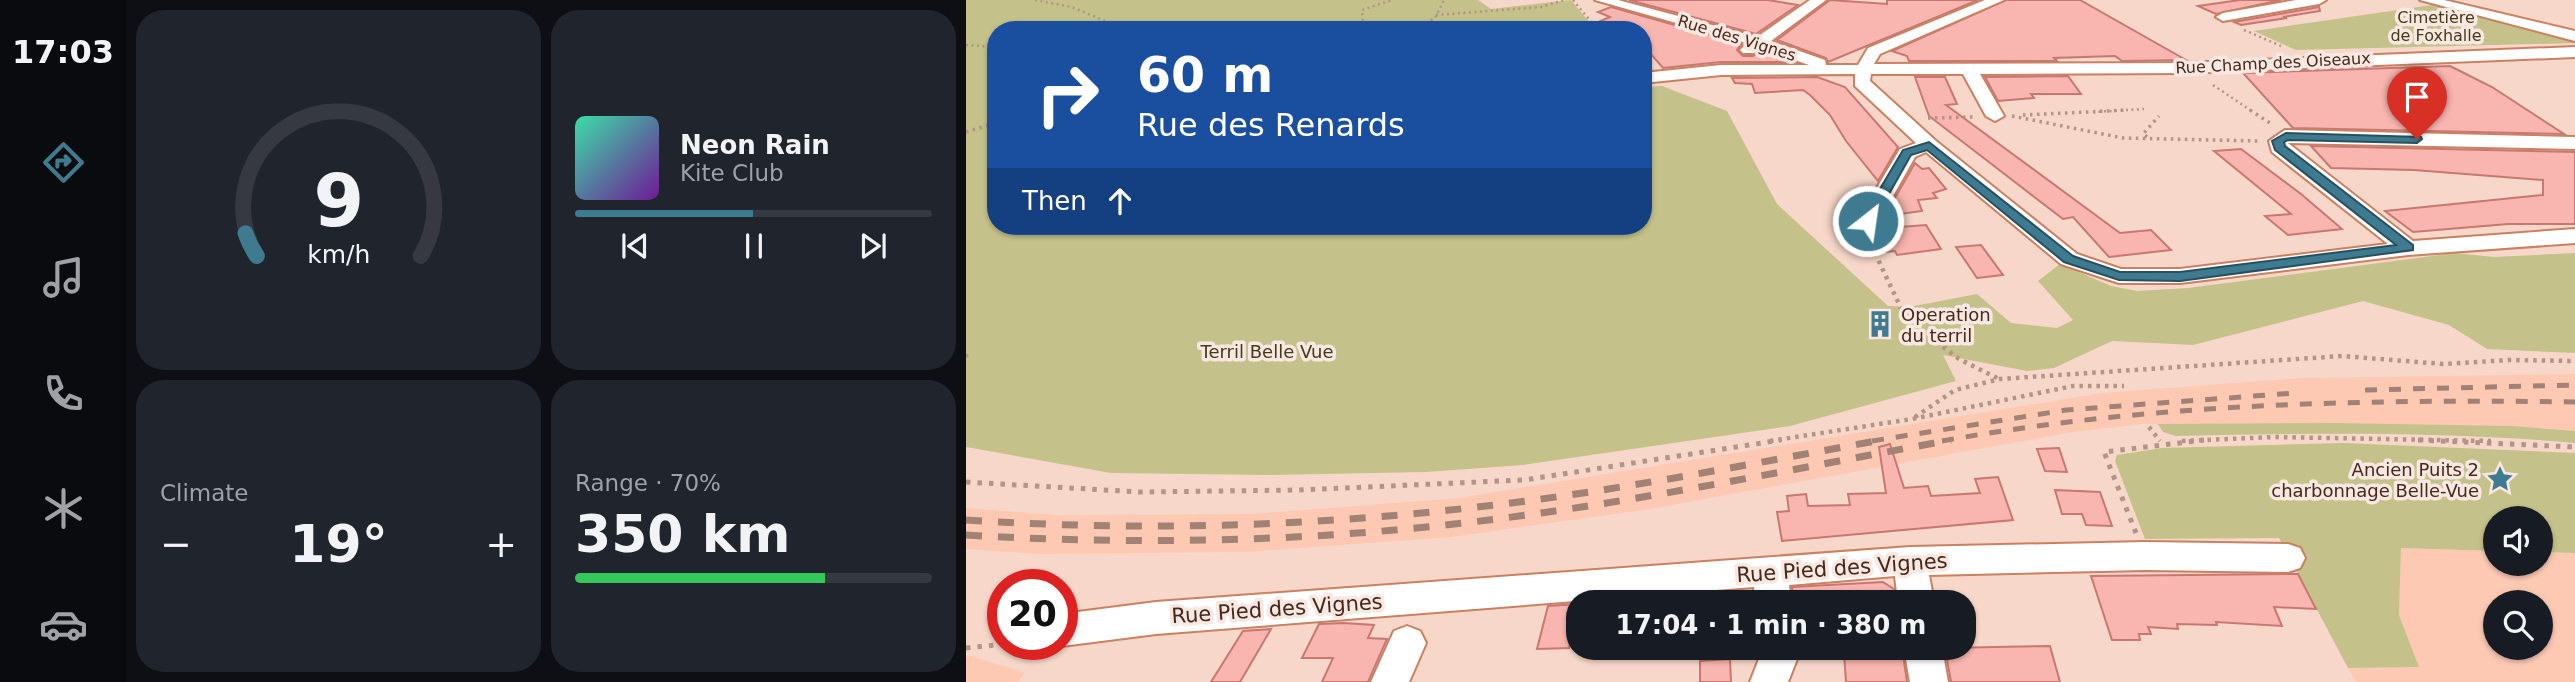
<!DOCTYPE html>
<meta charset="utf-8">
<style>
:root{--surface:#171b24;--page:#20242c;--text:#f1f3f6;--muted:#9ea1a6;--line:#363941;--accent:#3e7b91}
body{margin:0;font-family:"DejaVu Sans",sans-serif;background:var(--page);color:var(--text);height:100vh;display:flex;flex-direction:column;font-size:26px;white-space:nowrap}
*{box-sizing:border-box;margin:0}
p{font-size:23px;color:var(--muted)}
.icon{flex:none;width:38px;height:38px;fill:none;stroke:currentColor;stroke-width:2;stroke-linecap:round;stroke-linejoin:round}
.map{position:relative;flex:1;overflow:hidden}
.side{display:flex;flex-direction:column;gap:10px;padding:10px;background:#0d0f14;width:840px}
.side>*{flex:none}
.guide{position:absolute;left:21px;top:21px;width:665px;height:214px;border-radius:28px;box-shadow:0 2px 5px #0004;background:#1a4fa0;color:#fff;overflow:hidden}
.fabs{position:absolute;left:1517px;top:506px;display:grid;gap:14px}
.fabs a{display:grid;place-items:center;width:70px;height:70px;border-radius:50%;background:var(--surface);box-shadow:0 2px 5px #0004;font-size:35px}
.speed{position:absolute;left:21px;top:569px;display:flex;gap:14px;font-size:35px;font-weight:700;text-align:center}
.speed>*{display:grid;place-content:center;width:91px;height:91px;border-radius:50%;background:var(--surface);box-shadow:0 2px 5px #0004;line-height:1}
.speed .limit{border:10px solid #d22;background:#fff;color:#111}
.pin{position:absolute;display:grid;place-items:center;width:60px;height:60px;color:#fff;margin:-72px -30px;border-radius:50% 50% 50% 0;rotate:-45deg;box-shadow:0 0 7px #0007}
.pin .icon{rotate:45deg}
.me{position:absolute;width:77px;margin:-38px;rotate:30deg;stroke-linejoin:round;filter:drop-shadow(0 0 5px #0008)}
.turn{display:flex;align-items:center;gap:24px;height:147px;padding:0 35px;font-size:32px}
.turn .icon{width:91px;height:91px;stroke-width:2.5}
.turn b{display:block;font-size:49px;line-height:60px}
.then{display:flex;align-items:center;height:66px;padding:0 35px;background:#0003;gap:14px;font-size:26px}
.big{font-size:52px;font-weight:700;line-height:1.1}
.side .widget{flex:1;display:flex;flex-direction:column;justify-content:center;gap:10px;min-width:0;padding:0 24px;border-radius:28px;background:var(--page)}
.side .dial{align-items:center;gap:0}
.dial svg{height:182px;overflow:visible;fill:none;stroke:var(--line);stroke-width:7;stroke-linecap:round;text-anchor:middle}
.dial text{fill:var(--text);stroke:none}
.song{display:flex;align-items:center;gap:21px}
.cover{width:84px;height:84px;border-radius:10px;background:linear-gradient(135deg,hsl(160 70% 55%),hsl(280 70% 35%))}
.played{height:7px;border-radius:4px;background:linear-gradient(90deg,var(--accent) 50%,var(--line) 50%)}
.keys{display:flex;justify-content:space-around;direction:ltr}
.heat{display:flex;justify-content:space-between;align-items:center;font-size:38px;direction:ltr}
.charge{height:10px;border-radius:5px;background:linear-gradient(90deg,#34c759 70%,var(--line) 0)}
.side .tiles{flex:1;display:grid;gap:10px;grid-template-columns:repeat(2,1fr)}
.trip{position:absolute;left:600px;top:590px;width:410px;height:70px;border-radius:28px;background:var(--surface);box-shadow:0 2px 5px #0004;font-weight:700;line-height:70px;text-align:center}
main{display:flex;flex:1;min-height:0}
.tab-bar{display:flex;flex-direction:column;width:126px;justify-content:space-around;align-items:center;background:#090b0e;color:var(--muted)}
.tab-bar .icon{width:49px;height:49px}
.tab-bar .selected{color:var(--accent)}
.tab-bar b{font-size:32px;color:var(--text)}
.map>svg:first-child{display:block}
</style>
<main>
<nav class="tab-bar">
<b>17:03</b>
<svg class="icon selected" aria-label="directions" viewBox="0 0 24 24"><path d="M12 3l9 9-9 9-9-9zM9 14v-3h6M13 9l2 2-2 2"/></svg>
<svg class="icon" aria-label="music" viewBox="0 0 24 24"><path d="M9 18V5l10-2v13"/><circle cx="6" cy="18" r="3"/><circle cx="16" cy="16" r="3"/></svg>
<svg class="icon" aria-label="phone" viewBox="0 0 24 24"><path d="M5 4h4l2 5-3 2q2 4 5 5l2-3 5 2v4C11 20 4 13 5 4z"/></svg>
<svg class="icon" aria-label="climate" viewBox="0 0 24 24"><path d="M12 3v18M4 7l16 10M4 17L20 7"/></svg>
<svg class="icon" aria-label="car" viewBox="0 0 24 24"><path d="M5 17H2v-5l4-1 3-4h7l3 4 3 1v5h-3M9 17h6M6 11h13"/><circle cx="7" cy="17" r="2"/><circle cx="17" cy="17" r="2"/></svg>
</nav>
<section class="side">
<div class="tiles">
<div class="widget dial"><svg viewBox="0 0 100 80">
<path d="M14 69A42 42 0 1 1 86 69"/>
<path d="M14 69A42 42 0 0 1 9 59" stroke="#3e7b91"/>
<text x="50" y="56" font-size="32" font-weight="700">9</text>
<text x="50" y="72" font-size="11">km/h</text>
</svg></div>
<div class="widget">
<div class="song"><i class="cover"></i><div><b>Neon Rain</b><p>Kite Club</p></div></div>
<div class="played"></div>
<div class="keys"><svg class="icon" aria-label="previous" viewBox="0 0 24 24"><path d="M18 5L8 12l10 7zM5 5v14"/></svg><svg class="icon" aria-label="pause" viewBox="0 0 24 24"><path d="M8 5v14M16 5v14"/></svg><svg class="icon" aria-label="next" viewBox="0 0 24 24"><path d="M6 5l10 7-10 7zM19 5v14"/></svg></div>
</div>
<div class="widget"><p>Climate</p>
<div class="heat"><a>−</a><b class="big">19°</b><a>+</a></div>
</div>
<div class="widget"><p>Range · 70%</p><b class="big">350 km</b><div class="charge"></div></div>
</div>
</section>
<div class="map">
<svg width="1609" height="682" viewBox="0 0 1609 682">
<rect width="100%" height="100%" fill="#f7d7c9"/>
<g fill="#fdc9b3" fill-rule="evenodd">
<polygon points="1609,374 1609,431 1547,426 1178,424 1107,432 684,509 486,537 278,552 72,554 0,549 0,508 91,515 285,514 493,498 1136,393 1334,378"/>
<path d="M1435,548L1529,551L1530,564H1575V552L1609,553V682H1390L1382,668L1453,667L1433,615ZM1530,602H1575V648H1530Z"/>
<polygon points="5,656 59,673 52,682 0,682 0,657"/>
</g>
<g fill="#c5c18a">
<polygon points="0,0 512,0 525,9 605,0 630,30 30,30 30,226 677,226 677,87 696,86 761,111 811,204 922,306 943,307 1011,294 1045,323 1091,328 1107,320 1072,281 1094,264 1145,286 1171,291 1222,288 1489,253 1528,257 1609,253 1609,353 1521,349 1483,325 1397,301 1227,345 1146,341 1088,368 1061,371 977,355 990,381 824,426 557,465 460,472 302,475 145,473 0,447"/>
<polygon points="1473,4 1609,38 1609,43 1330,50 1288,31"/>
<path d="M1364,423L1547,426L1609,431V443C1477,431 1342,433 1210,436L1197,432L1192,424Z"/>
<polygon points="1377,443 1609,453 1609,553 1575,552 1575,518 1530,518 1529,551 1435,548 1433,615 1453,667 1382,668 1313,538 1179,539 1149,461 1151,455 1196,448"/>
</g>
<g fill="#f9b5af" stroke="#c77872" stroke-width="2">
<polygon points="663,0 802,0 832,5 790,34"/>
<polygon points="864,0 921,4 921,0 1012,0 862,62 860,58 811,40"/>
<polygon points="1040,0 1114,0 1220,60 1156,61 1149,56 1088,58 1091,61 943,61 941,56 926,51"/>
<polygon points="1274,0 1315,0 1250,14 1232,6"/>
<polygon points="645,7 776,44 771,50 777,56 787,56 795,51 828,62 755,62 697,68 677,45 677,30 614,30 644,17 632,12"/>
<polygon points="1353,7 1354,11 1317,17 1321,18 1275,25 1268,22"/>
<polygon points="1484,66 1526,87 1598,134 1327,128 1277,73"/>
<polygon points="1102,76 1115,94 1065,94 1068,98 1032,101 1019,77"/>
<polygon points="851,77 879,87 932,147 912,181 880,141 864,115 844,95 837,90 789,93 786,84 769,83 766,78"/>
<polygon points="949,77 979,77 991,104 980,105 1154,233 1185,230 1205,250 1143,257 1107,217 1097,219 963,116"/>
<polygon points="1345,146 1609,152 1609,224 1542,224 1447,232 1419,211 1577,195 1577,180 1448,170 1365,168"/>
<polygon points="1275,149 1335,194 1376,229 1322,235 1299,216 1325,214 1248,151"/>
<polygon points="949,163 956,169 963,168 980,189 967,193 971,198 952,200 956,211 934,214 926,203"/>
<polygon points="960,225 975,249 931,255 929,251 920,252 907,229"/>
<polygon points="1015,245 1037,275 1011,278 990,247"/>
<polygon points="924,444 938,488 962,486 965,496 1014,493 1009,479 1032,477 1047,520 816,541 811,512 823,511 821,496 840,494 842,506 884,505 882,494 920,493 913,447"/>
<polygon points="1093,448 1101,472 1079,471 1071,449"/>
<polygon points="1089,490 1134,492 1146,526 1120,525 1116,514 1096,514"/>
<polygon points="1332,574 1350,609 1308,607 1316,626 1250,622 1251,625 1211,624 1212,629 1182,627 1185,634 1173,634 1174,640 1146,640 1125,576"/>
<polygon points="917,582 928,589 929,602 828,602 826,587"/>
<polygon points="612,604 603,648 571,649 582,606"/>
<polygon points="378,623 408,625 402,638 421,639 402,682 356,682 367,658 336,658 353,624"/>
<polygon points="305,629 274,682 245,682 277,631"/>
<polygon points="1084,646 1094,682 985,682 979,648"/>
<polygon points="891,648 936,648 941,682 880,682 878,653 891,653"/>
<polygon points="764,659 765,682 734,682 734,661"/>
</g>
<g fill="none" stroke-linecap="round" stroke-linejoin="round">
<defs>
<g id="minor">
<polygon points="629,0 652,0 791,37 844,0 860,0 805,41 859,60 860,65 892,65 902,48 1019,0 1038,0 914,54 908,64 1219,63 1609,47 1609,57 1219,73 1014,74 1038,116 1029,121 1020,116 997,74 905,74 904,81 970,141 1111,254 1155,269 1214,269 1422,244 1306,152 1303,141 1319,130 1609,137 1609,149 1322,143 1447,241 1609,229 1609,243 1442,255 1214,283 1153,283 1095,264 960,152 949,157 913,221 902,228 891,221 934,149 950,143 889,86 889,74 755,75 677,83 677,73 755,65 843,65 795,48 787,53 777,53 774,50 781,43"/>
<polygon points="1330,0 1360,0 1353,4 1257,21 1250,17 1257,13"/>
<polygon points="1454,0 1478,0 1609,31 1609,41"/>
<polygon points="1179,542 1322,544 1334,548 1339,558 1334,568 1322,572 1179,570 963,575 968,602 932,602 929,576 823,585 825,602 789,602 788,587 190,634 96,646 90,644 96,644 96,614 190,602 944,547"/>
<polygon points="441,626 454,631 460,643 443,682 405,682 428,631"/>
<polygon points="792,648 830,648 831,659 822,682 784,682 793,659"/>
<polygon points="938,648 976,648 982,682 944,682"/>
</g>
</defs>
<use href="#minor" stroke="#ca8161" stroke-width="4"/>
<g stroke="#b39486" stroke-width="2.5" stroke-dasharray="2 3.5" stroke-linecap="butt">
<polyline points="69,0 106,7 160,30"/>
<polyline points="607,0 632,30"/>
<polyline points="470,15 575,7 598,0"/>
<polyline points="392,30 397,23 396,10 426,0"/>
<polyline points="445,30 469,18 478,0"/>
<polyline points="1278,30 1315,46"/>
<polyline points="0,45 30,47"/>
<polyline points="1247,85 1287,112"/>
<polyline points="1127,112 1178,109"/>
</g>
<g stroke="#b39486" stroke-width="3.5" stroke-dasharray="2.5 4.5" stroke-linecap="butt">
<polyline points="1284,110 1307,125"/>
<polyline points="1057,115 1162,110"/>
<polyline points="1046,116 1157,138 1293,141"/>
<polyline points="962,118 1009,117"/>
<polyline points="0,132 30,123"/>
<polyline points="1181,137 1177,134 1193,116"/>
<polyline points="902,238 910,255"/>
</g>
<g stroke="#b39486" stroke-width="4.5" stroke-dasharray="3.5 5" stroke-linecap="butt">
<polyline points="909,253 940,319 993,359 1033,379"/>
<polyline points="0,354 0,362"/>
<polyline points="949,417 989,390 1034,379 1376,356 1477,364 1543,360 1609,361"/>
<polyline points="1183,427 1194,441"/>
<polyline points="804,441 946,419 1107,386 1158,386"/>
<polyline points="1216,441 1308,437 1525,441"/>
</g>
<g stroke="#b39486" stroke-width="5" stroke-dasharray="4.5 7" stroke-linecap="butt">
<polyline points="1452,440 1609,447"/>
<polyline points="0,482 174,492 332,490 558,480 815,440"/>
<polyline points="1170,533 1138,452 1238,440"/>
<polyline points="0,648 39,644"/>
</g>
<use href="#minor" fill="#fff" fill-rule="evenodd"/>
<g stroke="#a18275" stroke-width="5" stroke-dasharray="12 12" stroke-linecap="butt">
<polyline points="1399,390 1609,385"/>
<polyline points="906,441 1100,410 1329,393"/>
<path d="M976,441C1186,403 1396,399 1609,402"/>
</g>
<g stroke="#a18275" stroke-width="7" stroke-dasharray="16 16" stroke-linecap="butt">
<path d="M0,520C168,531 335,527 503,508C641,493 778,465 915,440"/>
<path d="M0,535C169,545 338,542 506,522C667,503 826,469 985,440"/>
</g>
</g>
<polygon fill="#3e7b91" stroke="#28505e" stroke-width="2" points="1320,133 1455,137 1456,139 1451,143 1322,140 1318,142 1319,146 1447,245 1447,250 1214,281 1153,280 1098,262 961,150 945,155 906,224 895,221 937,150 963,142 1107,256 1154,272 1214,272 1430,245 1309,150 1306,141"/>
<defs>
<symbol id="building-bare" viewBox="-9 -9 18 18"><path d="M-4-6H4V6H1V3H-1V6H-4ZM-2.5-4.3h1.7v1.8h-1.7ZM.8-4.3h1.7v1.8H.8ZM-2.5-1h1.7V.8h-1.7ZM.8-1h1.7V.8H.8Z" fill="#3e7b91" stroke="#f8e8e1" stroke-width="2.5" paint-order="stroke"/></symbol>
<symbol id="sight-bare" viewBox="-9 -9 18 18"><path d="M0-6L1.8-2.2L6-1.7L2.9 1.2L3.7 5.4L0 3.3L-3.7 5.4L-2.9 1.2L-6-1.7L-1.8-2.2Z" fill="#3e7b91" stroke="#f8e8e1" stroke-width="2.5" paint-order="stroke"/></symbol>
</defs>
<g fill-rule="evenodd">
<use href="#building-bare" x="895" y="305" width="38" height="38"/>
<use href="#sight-bare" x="1515" y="460" width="38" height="38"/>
</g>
<g text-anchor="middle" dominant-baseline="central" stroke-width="7" stroke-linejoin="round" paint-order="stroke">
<g font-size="16" fill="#413d18" stroke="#f8e8e1">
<text x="1470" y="17">Cimetière<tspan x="1470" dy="18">de Foxhalle</tspan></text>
</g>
<g font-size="16" fill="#47291c" stroke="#f8e8e1">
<text transform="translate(771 38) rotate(17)">Rue des Vignes</text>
<text transform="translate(1307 63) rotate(-3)">Rue Champ des Oiseaux</text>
</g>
<g font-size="18" fill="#47291c" stroke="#f8e8e1" text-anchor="start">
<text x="935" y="314">Operation<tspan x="935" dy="21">du terril</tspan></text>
<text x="1513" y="469" text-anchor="end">Ancien Puits 2<tspan x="1513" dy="21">charbonnage Belle-Vue</tspan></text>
</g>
<g font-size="18" fill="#413d18" stroke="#f8e8e1">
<text x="301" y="351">Terril Belle Vue</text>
</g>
<g font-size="21" fill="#47291c" stroke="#f8e8e1">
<text transform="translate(876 568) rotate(-4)">Rue Pied des Vignes</text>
<text transform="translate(311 609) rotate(-4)">Rue Pied des Vignes</text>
</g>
</g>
</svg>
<div class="fabs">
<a><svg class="icon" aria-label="sound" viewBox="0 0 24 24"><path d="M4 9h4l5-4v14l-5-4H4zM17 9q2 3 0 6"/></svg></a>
<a><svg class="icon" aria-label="search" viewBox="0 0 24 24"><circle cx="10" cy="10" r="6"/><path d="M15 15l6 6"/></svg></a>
</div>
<div class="speed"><div class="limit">20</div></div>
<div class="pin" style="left:1451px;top:139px;background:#d93025"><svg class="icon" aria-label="arrive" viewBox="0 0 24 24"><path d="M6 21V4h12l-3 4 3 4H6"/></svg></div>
<svg class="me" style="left:902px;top:221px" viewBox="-20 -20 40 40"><circle r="17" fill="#3e7b91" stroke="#fff" stroke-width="3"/><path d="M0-11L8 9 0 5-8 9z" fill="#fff"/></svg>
<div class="trip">17:04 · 1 min · 380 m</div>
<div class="guide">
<div class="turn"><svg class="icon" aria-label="right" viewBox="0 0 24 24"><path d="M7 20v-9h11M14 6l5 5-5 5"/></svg><div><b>60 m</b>Rue des Renards</div></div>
<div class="then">Then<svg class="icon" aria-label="ahead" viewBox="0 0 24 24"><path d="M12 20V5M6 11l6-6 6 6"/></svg></div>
</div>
</div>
</main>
